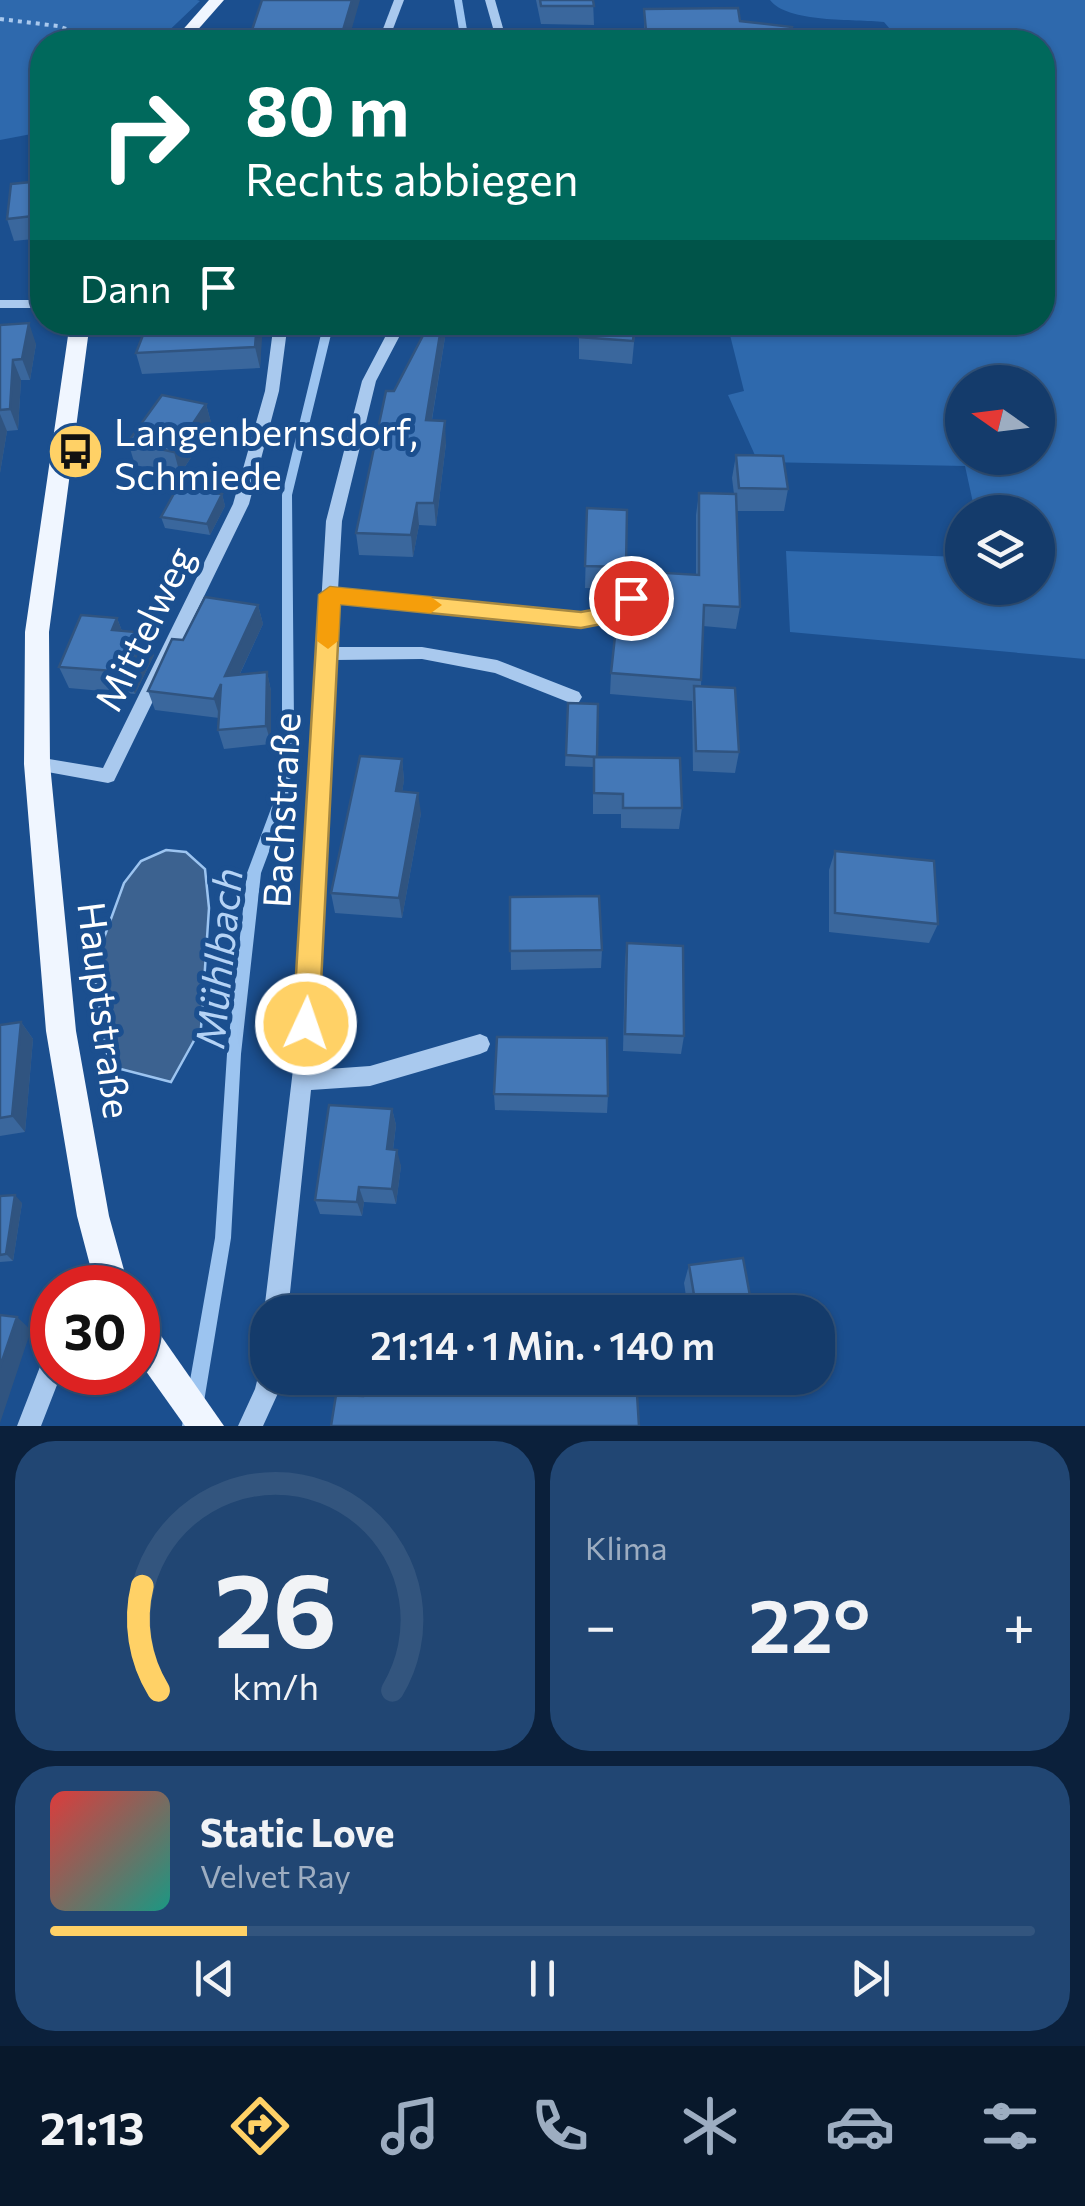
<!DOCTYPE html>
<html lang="de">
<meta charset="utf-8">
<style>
:root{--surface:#143b6b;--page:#214673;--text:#f1f3f6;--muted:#9dadc1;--line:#33557e;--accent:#ffd166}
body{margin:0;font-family:Commissioner,sans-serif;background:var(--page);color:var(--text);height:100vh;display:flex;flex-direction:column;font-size:38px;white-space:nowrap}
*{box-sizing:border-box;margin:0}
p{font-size:32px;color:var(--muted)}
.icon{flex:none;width:55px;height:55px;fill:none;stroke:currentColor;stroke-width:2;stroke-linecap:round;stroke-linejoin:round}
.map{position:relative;height:1426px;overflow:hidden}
.sheet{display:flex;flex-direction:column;gap:15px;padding:15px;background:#0b203b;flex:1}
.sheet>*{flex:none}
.top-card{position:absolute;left:30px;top:30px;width:1025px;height:305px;border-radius:40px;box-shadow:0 2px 8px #0004,0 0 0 2px var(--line);background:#00695c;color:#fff;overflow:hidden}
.needle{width:65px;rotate:284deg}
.fabs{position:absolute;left:945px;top:365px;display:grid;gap:20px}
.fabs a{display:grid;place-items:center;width:110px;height:110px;border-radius:50%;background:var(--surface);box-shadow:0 2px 8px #0004,0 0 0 2px var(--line);font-size:50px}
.speed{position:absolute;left:30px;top:1265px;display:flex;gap:20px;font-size:50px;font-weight:700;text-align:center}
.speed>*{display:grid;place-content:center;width:130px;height:130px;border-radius:50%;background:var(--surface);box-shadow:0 2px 8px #0004,0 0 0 2px var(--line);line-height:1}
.speed .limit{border:15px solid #d22;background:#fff;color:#111}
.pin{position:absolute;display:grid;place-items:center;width:85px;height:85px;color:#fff;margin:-42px;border:5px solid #fff;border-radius:50%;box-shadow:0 2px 10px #0007}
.me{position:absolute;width:110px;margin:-55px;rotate:3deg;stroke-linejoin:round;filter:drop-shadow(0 0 8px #0008)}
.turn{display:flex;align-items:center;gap:35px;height:210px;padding:0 50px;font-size:45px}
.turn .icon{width:130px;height:130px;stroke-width:2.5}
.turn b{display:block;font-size:70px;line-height:85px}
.then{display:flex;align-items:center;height:95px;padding:0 50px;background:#0003;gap:20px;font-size:38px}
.big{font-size:75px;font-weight:600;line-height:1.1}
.sheet .card{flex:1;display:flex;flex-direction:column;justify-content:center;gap:15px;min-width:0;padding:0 35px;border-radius:40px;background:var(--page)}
.sheet .dial{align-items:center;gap:0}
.dial svg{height:260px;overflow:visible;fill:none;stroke:var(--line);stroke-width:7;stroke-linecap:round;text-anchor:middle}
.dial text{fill:var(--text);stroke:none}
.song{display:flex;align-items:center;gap:30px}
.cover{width:120px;height:120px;border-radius:15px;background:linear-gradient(135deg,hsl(0 70% 55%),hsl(170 70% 35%))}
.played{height:10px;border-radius:5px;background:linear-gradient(90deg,var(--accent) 20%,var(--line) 20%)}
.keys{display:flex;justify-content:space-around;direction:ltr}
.heat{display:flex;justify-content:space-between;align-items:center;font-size:55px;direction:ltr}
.sheet .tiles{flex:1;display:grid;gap:15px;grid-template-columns:1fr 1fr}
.card:last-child{grid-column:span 2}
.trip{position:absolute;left:250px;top:1295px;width:585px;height:100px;border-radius:40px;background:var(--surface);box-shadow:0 2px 8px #0004,0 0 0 2px var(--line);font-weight:600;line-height:100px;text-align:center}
.menu{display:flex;height:160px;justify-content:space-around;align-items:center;background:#08182b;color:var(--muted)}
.menu .icon{width:70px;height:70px}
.menu .current{color:var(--accent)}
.menu b{font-size:45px;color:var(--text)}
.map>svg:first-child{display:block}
</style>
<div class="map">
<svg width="1085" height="1426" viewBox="0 0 1085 1426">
<rect width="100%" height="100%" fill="#1b4f8f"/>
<g fill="#2e69ad" fill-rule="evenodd">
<polygon points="0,0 197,0 200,1 157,42 42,42 42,132 0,140"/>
<path d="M770,0H1085V659L790,632L786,551L962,557V588H1038V512H975L965,466L758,462L728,395L744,391L727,323L1042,322V42H901L884,22C855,19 787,23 770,0ZM962,382H1038V458H962Z"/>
</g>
<polygon fill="#3c6290" stroke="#9cc4f0" stroke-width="2.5" points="166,850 186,852 205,869 209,908 201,1028 171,1082 109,1066 93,968 124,883 141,861"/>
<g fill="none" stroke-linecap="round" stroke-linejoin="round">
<g fill="#9cc4f0" fill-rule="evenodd">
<polygon points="454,0 462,0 469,42 461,42"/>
<polygon points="324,322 334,322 292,495 294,725 289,798 261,873 241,1054 231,1238 200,1426 182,1426 215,1238 227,1054 247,873 275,798 282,725 282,495"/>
</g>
<polyline stroke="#a9c9ee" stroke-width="4" stroke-dasharray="4 5" stroke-linecap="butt" points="0,19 58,26 102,42"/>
<g fill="#a9c9ee" fill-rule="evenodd">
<polygon points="394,0 404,0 388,42 378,42"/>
<polygon points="485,0 495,0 507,42 497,42"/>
<rect x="0" y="300" width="42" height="8"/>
<polygon points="274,322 288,322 279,391 249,504 114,781 108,783 31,769 28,764 31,759 37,757 103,768 233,504 265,391"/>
<polygon points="393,322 407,322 376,381 342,521 338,590 581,614 605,610 631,592 639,598 615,620 581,626 338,602 335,647 422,647 497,660 579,692 582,697 579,702 573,704 495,673 422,659 335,660 314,1070 370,1066 480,1034 487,1037 490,1044 487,1051 480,1054 370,1086 311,1090 288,1312 268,1312 268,1320 264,1312 294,1061 326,521 362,381"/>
<polygon points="508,322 539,322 572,329 574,332 567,336"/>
<polygon points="52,1356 52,1372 62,1372 41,1426 17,1426 43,1359"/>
<polygon points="268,1367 268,1378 281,1378 279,1391 263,1426 238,1426 255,1389 260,1369"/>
</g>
<g fill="#f0f6ff" fill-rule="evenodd">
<polygon points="209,0 224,0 187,42 172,42"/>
<polygon points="70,322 90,322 49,632 50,764 76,1031 109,1216 129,1288 96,1288 77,1216 46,1031 24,764 25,632"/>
<polygon points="138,1315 150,1320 224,1426 185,1426 138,1360"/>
</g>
</g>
<g fill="#3a679d">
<polygon points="536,0 593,0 594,25 541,24"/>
<polygon points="644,9 740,21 790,42 644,42"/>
<polygon points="42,181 42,238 14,241 7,219"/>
<polygon points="148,322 262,322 260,368 142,374 136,353"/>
<polygon points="430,322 446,322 446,331 432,420 446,443 436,526 419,525 413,557 359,555 356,533 394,391"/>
<polygon points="571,322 636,322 632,364 579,359 579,337 582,324"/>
<polygon points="651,322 693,322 691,334 651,331"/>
<polygon points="0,325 36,344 30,380 21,380 18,430 7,431 0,473"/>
<polygon points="206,404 212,426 180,474 135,465 128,442"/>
<polygon points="736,455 788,489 784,511 736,511 740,607 736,629 703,626 701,687 739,752 735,773 693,771 692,701 610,694 611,673 645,638 649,572 696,575 696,515 699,493 734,494 732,478"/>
<polygon points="222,494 225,506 210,535 165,528 161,517"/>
<polygon points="587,508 626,567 624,589 585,588"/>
<polygon points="258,605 263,624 240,674 267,672 271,691 271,744 224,749 218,730 219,718 155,710 148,691 183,640"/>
<polygon points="117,618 122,631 154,655 135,694 69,688 59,667"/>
<polygon points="568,703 597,757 682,808 679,829 621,828 621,814 593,814 593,767 565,766"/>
<polygon points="402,759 404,780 402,792 421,813 402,918 335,913 331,893"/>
<polygon points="835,851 938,924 929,943 829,932 829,870"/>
<polygon points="510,897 602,950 601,968 511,970"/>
<polygon points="627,943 684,1036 681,1054 623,1051 625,961"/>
<polygon points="21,1022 33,1039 25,1132 0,1136 0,1025"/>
<polygon points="494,1094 608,1096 607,1113 495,1110"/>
<polygon points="392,1109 396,1125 393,1150 401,1166 396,1204 364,1202 362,1216 320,1214 315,1200"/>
<polygon points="0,1196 22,1203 13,1261 0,1262"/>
<polygon points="689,1265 753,1312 659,1312 663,1298 686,1296 684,1283"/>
<polygon points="365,1378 732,1378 637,1390 363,1396"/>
</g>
<g fill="#305480">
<polygon points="352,0 360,0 348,42 341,37"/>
<polygon points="257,322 262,322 263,325 260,368 255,347"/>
<polygon points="442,322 446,322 446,331 428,443 426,420"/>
<polygon points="29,323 36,344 30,380 22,359"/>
<polygon points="13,360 21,380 18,430 10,409"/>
<polygon points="206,404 212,426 180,474 174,452"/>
<polygon points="0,414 7,431 0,473"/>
<polygon points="445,421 446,443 436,526 434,503"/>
<polygon points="222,494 225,506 210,535 207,524"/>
<polygon points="417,503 419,525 413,557 411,535"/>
<polygon points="258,605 263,624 230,695 225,676"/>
<polygon points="117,618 125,639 112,630"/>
<polygon points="147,633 154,655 135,694 127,672"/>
<polygon points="267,672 271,691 271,744 266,726"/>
<polygon points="221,684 220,718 214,699"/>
<polygon points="402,759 404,780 399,812 396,791"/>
<polygon points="418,793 421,813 402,918 399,898"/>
<polygon points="21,1022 33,1039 25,1132 12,1116"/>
<polygon points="392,1109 396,1125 391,1165 387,1149"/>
<polygon points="397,1150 401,1166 396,1204 392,1189"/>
<polygon points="359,1187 364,1202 362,1216 357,1202"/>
<polygon points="15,1195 22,1203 13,1261 6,1254"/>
<polygon points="17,1317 31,1330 0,1423 0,1367"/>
</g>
<g fill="#4478b7" stroke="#305480" stroke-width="2.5">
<polygon points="262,0 352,0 341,37 367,37 366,42 228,42 229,36 250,36"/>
<polygon points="540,0 593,0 594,6 541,6"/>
<polygon points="738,8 740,21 792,27 787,42 647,42 644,9"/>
<polygon points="42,181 42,215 7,219 11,184"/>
<polygon points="148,322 257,322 255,347 136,353"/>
<polygon points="430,322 442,322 426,420 445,421 434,503 417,503 411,535 356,533 386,391 394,391"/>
<polygon points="582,322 635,322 633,341 579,337"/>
<polygon points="29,323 22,359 13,360 10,409 0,410 0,325"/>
<polygon points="162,395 206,404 174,452 128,442"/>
<polygon points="736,455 783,456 788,489 739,488"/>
<polygon points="177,488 222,494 207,524 161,517"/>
<polygon points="699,493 736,494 740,607 704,605 701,680 611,673 615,636 645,638 649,572 699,575"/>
<polygon points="587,508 627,510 626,567 585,566"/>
<polygon points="205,597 258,605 225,676 267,672 266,726 218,730 221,684 214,699 148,691 172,639 183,640"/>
<polygon points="81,615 117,618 112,630 147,633 127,672 59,667"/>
<polygon points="694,686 735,688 739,752 696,751"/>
<polygon points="568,703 598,704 597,757 566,755"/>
<polygon points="360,756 402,759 396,791 418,793 399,898 331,893"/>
<polygon points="594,757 680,758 682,808 623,808 623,794 594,793"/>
<polygon points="835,851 934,861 938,924 835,913"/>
<polygon points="599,896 602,950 510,951 510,897"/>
<polygon points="627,943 683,946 684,1036 625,1034"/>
<polygon points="21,1022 12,1116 0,1118 0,1025"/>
<polygon points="497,1037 607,1038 608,1096 494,1094"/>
<polygon points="329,1105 392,1109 387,1149 397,1150 392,1189 359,1187 357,1202 315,1200"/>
<polygon points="15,1195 6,1254 0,1255 0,1196"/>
<polygon points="743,1258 753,1312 665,1312 663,1298 694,1295 689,1265"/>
<polygon points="0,1315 17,1317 0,1367"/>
<polygon points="365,1378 636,1378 639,1426 331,1426 336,1395 363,1396"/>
</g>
<polygon fill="#ffd166" stroke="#a68842" stroke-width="2.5" points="330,587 581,612 603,608 631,590 642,598 617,621 581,628 340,604 319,1024 315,1033 306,1036 297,1033 293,1024 319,595"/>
<polygon fill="#f59e0b" points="330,587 431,597 442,605 431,613 340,604 338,641 328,649 317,641 319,595"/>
<defs>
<symbol id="bus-disc" viewBox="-11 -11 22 22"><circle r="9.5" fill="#ffd166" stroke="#1b4f8f"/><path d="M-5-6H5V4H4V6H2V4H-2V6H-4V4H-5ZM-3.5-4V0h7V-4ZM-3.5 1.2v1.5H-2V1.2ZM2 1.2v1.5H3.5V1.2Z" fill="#111"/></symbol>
</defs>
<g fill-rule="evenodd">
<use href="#bus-disc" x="44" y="420" width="63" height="63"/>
</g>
<g text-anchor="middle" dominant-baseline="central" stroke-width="10" stroke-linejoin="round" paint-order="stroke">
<g font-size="38" fill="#fff" stroke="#1b4f8f" text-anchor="start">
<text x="114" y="430">Langenbernsdorf,<tspan x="114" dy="44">Schmiede</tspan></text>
</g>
<g font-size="38" fill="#fff" stroke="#1b4f8f">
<text transform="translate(143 628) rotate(-64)">Mittelweg</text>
<text transform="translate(280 810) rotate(-87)">Bachstraße</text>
<text transform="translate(106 1010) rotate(83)">Hauptstraße</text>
</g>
<g font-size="40" font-style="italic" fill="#b5d3f5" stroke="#1b4f8f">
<text transform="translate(217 958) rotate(-84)">Mühlbach</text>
</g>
</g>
</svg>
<div class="fabs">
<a><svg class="needle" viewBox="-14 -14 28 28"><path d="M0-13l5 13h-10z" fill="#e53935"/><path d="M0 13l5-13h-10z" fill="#9dadc1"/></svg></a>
<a><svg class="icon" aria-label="layers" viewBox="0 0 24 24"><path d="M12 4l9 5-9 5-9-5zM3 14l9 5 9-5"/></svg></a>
</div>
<div class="speed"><div class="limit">30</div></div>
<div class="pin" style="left:631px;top:598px;background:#d93025"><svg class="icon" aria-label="arrive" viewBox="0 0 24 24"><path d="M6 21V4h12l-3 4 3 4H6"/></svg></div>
<svg class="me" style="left:306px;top:1024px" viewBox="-20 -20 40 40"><circle r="17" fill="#ffd166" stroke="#fff" stroke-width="3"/><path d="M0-11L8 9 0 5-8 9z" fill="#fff"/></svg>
<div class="trip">21:14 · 1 Min. · 140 m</div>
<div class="top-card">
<div class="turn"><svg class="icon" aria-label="right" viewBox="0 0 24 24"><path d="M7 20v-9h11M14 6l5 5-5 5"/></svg><div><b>80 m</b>Rechts abbiegen</div></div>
<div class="then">Dann<svg class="icon" aria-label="arrive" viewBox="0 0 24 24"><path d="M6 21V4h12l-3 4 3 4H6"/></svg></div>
</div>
</div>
<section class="sheet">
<div class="tiles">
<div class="card dial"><svg viewBox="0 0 100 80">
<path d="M14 69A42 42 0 1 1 86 69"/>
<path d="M14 69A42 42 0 0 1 9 37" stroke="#ffd166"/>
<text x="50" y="56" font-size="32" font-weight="700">26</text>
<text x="50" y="72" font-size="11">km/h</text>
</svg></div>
<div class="card"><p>Klima</p>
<div class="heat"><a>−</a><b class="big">22°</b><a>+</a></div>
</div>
<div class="card">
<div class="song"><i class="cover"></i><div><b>Static Love</b><p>Velvet Ray</p></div></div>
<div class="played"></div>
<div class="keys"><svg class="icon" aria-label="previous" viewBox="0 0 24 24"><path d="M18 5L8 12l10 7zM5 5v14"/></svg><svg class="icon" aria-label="pause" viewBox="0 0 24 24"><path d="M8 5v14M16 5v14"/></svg><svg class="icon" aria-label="next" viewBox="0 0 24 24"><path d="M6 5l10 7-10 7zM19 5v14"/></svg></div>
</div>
</div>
</section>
<nav class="menu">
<b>21:13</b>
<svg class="icon current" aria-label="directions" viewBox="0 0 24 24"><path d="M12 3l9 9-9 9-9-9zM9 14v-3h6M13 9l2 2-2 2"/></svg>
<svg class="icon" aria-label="music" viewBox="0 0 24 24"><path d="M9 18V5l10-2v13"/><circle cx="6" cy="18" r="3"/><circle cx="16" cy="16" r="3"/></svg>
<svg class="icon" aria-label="phone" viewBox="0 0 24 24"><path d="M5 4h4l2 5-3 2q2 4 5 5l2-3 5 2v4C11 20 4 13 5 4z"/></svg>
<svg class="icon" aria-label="climate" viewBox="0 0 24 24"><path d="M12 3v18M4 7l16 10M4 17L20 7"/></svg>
<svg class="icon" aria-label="car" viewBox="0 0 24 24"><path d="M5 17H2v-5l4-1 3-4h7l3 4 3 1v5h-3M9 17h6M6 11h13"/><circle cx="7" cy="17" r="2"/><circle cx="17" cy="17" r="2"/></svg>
<svg class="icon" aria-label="filters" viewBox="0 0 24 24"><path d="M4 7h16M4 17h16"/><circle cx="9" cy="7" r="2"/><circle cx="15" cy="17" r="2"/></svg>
</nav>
